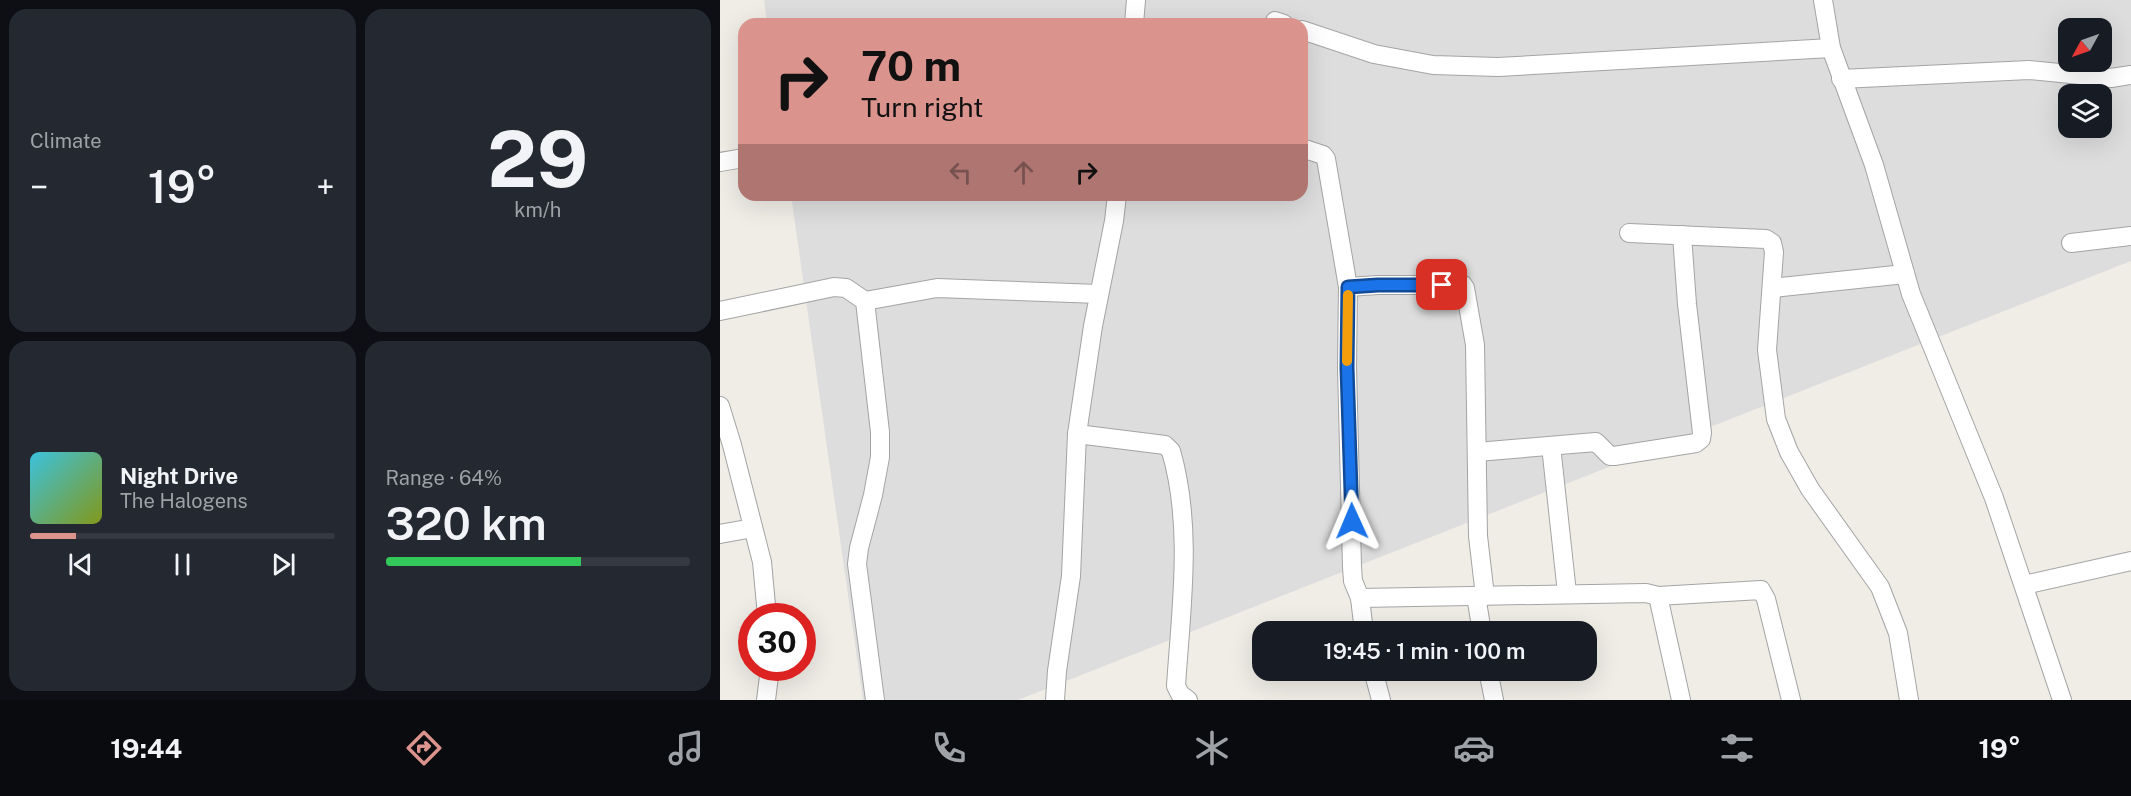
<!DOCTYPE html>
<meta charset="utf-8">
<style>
:root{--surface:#171b24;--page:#242831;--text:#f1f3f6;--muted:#9ea1a6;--line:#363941;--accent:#db938e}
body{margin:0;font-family:"Public Sans",sans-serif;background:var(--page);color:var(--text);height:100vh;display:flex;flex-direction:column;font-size:22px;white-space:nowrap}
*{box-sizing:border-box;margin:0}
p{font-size:20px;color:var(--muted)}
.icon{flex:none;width:33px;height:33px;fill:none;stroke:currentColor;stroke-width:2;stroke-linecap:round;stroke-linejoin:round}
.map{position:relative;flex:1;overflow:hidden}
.sheet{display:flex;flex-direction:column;gap:9px;padding:9px;background:#0d0f14;width:720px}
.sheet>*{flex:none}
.top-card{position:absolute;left:18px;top:18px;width:570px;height:183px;border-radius:18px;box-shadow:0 6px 24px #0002;background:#db938e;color:#111;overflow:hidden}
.needle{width:39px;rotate:230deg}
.tools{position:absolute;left:1338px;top:18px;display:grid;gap:12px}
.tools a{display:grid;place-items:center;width:54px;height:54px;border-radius:12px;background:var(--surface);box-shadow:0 6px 24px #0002;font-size:30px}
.speed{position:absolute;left:18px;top:603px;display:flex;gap:12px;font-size:30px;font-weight:700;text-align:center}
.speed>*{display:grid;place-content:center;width:78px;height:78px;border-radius:50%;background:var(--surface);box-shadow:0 6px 24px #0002;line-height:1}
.speed .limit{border:9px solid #d22;background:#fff;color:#111}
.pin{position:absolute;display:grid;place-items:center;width:51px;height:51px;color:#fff;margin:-26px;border-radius:12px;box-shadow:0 3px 9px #0006}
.me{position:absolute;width:66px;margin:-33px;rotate:359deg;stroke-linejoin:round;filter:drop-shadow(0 0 4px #0008)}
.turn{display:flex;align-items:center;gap:21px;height:126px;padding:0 24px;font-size:27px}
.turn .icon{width:78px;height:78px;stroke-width:2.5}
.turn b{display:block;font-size:42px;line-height:51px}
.lanes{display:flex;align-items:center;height:57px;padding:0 24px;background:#0003;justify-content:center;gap:30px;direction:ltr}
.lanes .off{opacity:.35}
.big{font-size:45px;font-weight:600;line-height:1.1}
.sheet .widget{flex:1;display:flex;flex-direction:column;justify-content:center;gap:9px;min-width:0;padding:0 21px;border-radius:18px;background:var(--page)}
.sheet .dial{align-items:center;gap:0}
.dial b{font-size:78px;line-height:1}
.song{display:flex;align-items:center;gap:18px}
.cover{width:72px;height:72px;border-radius:9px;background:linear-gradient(135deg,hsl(190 70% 55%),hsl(70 70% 35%))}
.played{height:6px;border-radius:3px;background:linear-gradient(90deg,var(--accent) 15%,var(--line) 15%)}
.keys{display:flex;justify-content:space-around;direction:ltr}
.heat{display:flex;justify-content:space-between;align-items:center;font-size:33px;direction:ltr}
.charge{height:9px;border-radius:4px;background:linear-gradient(90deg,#34c759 64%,var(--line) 0)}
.sheet .tiles{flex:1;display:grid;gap:9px;grid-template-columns:repeat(2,1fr)}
.trip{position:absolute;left:532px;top:621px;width:345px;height:60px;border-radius:18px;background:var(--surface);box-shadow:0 6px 24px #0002;font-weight:600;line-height:60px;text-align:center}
.dock{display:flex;height:96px;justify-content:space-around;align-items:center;background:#090b0e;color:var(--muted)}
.dock .icon{width:42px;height:42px}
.dock .current{color:var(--accent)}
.dock b{font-size:27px;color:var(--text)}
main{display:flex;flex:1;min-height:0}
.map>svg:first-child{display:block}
</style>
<main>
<section class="sheet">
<div class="tiles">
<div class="widget"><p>Climate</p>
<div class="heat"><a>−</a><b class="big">19°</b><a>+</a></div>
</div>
<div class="widget dial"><b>29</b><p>km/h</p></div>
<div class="widget">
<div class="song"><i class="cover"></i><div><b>Night Drive</b><p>The Halogens</p></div></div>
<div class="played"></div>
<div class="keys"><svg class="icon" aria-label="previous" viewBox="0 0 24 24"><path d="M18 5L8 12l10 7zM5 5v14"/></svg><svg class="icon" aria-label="pause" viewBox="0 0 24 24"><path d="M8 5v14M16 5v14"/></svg><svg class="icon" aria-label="next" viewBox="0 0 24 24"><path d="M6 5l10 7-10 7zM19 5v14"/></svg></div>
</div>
<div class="widget"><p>Range · 64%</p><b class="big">320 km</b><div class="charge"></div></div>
</div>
</section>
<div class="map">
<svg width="1411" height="700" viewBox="0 0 1411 700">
<rect width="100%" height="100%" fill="#f0ede7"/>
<path fill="#dedddd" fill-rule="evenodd" d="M44,0H1411V261L298,700H143L71,195H582V24H47ZM1348,28H1382V62H1348ZM1348,94H1382V128H1348Z"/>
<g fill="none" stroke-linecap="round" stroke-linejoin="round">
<defs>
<g id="minor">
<polyline points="1103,0 1111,48 1154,165 1191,294 1274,498 1342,700"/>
<polyline points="555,21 564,24"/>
<polyline points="414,24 416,0"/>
<polyline points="582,30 654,54 713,65 778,67 1111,48"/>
<polyline points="1121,79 1309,70 1391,78 1411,75"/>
<polyline points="582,148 603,155 606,159 628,287 627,367 632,567 633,581 640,598 644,632"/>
<polyline points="0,162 24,158"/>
<polyline points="909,233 1046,239 1052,243 1054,252 1047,350 1056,419 1069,452 1090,489 1160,587 1178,633 1189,700"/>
<polyline points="1351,243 1411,236"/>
<polyline points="628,287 658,285 743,285 745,288 755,345 758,536 765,596"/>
<polyline points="1052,288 1185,274"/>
<polyline points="145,301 160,432 160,457 153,495 139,548 137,564 155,700"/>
<polyline points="0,311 114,287 126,288 145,301 217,288 379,294"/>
<polyline points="0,406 12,445 42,562 47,616"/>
<path d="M357,434L445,445L451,451C473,527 461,608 456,686L460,694L468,700"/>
<polyline points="831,446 847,593"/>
<polyline points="757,452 876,442 890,456 894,456 976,443 981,439 982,433 967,304 962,235"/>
<polyline points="0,534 33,528"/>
<polyline points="1304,585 1411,561"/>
<polyline points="756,596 762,632"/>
<polyline points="938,596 961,700"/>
<polyline points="640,598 926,593 938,596 1041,590 1046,599 1071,700"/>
<polyline points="653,670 661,700"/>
<polyline points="768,670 774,700"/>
<polyline points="46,700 50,668"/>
<polyline points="335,700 337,671 351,576 357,434 373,326 394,221 397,195"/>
</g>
</defs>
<use href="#minor" stroke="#a4a4a4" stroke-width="20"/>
<use href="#minor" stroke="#fff" stroke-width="18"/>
</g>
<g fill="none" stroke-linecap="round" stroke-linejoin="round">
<defs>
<polyline id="route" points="632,521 627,368 628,287 658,285 722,285"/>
</defs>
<use href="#route" stroke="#114b97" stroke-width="15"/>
<use href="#route" stroke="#1a73e8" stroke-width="10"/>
<polyline stroke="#f59e0b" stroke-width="10" points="627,361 628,295"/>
</g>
</svg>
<div class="tools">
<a><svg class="needle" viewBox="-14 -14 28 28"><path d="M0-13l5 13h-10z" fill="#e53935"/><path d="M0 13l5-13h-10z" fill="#9ea1a6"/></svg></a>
<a><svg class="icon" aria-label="layers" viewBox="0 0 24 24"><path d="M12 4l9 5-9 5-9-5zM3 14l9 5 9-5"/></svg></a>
</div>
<div class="speed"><div class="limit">30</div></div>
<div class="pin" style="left:722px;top:285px;background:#d93025"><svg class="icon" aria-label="arrive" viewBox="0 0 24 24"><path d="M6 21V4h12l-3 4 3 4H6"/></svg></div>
<svg class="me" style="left:632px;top:521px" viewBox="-20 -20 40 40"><path d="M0-17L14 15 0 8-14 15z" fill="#1a73e8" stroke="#fff" stroke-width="4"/></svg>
<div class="trip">19:45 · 1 min · 100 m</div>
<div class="top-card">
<div class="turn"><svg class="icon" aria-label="right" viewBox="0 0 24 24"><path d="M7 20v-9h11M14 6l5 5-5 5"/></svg><div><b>70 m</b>Turn right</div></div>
<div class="lanes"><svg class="icon off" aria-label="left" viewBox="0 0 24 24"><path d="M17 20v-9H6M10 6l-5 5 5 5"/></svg><svg class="icon off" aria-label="ahead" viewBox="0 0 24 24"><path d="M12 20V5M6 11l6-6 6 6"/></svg><svg class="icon" aria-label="right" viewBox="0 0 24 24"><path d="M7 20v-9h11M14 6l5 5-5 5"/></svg></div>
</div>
</div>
</main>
<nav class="dock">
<b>19:44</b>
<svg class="icon current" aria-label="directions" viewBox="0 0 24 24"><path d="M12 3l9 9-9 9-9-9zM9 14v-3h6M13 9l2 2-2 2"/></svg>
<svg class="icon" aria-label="music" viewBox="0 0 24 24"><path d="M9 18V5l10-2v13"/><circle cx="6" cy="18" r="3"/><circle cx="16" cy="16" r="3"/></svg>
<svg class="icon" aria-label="phone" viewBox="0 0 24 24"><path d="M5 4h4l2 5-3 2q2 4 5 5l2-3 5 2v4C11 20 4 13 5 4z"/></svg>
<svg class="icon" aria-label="climate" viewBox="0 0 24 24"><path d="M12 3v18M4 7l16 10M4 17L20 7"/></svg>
<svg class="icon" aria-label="car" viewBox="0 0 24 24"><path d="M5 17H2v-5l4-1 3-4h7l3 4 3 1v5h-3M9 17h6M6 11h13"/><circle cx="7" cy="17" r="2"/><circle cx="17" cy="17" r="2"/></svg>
<svg class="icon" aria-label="filters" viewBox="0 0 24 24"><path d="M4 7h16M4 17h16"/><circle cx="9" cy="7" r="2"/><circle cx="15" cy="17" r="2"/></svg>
<b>19°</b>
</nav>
